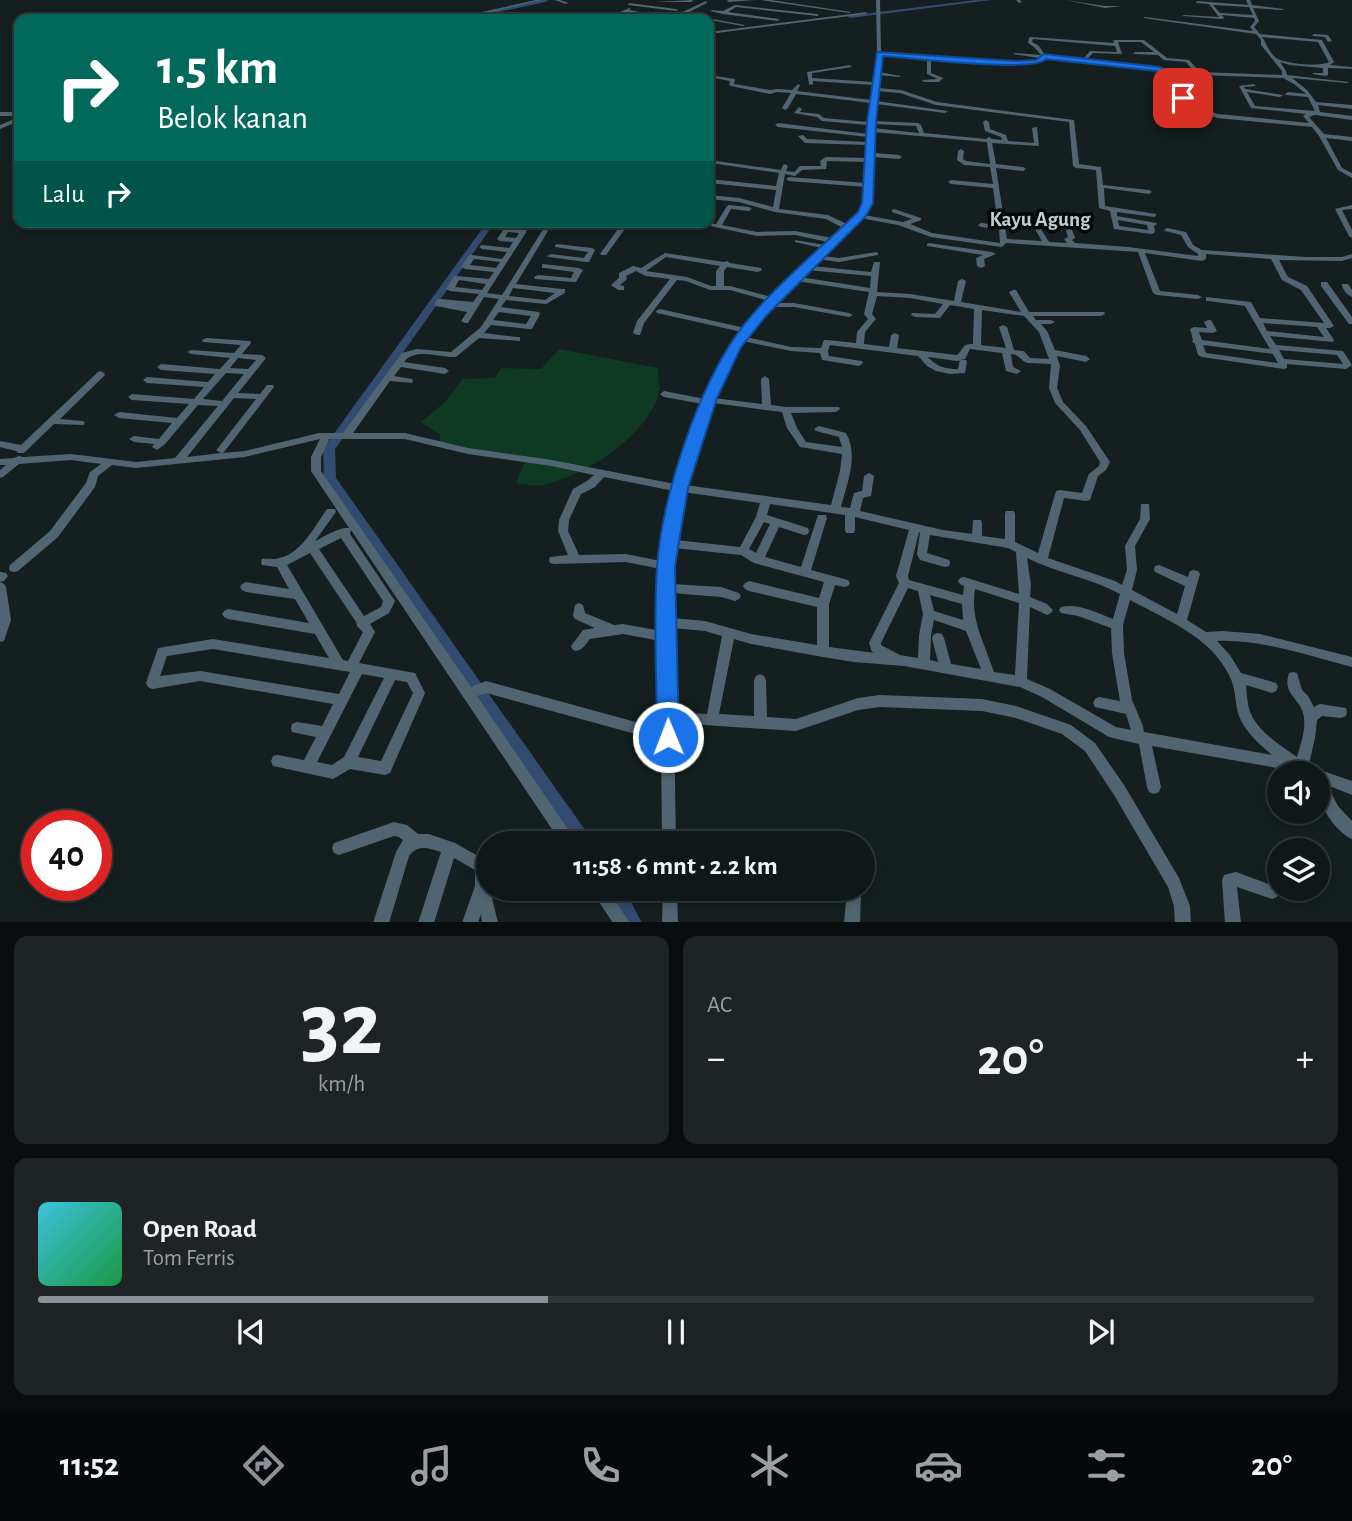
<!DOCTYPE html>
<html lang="id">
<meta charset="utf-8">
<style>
:root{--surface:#101718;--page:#1e2425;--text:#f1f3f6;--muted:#9c9fa2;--line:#303637;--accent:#8c9099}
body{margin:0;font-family:"Alegreya Sans",sans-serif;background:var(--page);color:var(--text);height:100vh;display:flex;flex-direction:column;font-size:26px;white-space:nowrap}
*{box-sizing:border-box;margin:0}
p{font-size:23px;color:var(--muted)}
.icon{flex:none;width:38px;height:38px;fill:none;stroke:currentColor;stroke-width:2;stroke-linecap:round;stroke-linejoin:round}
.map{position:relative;height:922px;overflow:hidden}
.side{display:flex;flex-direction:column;gap:14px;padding:14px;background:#090d0d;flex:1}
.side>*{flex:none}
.guide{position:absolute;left:14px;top:14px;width:700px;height:214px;border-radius:14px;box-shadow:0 4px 10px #0003,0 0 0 2px var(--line);background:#00695c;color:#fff;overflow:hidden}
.buttons{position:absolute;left:1267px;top:761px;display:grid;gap:14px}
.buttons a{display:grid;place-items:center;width:63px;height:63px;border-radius:50%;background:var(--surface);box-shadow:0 4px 10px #0003,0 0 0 2px var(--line);font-size:35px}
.speed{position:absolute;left:21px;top:810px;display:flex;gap:14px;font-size:35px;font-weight:700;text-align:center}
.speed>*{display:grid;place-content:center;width:91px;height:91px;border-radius:50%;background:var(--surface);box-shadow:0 4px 10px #0003,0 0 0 2px var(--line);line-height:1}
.speed .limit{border:10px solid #d22;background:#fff;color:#111}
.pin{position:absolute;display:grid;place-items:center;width:60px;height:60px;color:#fff;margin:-30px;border-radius:14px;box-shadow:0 4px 10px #0006}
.me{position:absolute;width:77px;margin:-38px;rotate:359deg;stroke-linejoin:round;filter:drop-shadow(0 0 5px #0008)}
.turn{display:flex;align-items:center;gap:24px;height:147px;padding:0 28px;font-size:32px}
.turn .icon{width:91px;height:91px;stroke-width:2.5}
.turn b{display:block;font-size:49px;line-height:60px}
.then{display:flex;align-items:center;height:66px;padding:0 28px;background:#0003;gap:14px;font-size:26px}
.big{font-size:52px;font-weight:700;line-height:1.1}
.side .widget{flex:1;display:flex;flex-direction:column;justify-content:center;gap:10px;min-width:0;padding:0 24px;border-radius:14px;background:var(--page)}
.side .dial{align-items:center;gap:0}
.dial b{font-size:91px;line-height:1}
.song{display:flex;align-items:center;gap:21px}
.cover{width:84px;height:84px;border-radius:10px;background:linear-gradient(135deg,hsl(190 70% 55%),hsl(140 70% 35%))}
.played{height:7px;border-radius:4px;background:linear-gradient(90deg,var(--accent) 40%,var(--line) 40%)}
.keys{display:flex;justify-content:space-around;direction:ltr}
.heat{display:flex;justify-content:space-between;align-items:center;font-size:38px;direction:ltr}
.side .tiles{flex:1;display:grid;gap:14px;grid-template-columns:1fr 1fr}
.widget:last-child{grid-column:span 2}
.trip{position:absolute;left:476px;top:831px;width:399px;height:70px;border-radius:35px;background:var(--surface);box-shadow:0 4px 10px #0003,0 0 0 2px var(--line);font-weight:700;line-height:70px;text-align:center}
.menu{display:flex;height:112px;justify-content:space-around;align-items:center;background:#06090a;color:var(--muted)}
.menu .icon{width:49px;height:49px}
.menu .active{color:var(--accent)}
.menu b{font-size:32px;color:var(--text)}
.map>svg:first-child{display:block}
</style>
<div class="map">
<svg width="1352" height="923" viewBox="0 0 1352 923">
<rect width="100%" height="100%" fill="#151f20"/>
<path fill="#0e3922" d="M559,349L658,368C658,377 661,391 657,400C639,441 586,475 543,485C535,487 524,484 516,483L525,461L437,446L441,435L421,422L445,402L463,379L495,378L501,368L541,369Z"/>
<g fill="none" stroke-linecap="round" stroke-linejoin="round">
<polyline stroke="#334b70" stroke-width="3.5" points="457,19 546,0"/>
<g fill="#334b70" fill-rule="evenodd">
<polygon points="976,0 991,0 850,18 847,16"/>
<polygon points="487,222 495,222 335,449 336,478 595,844 575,844 324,479 323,449 325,446"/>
<polygon points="603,889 624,889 642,923 621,923"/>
</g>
<g fill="#506571" fill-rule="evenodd">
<polygon points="536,0 543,0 458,19 452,19"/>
<polygon points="554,0 560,0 568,3 566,4"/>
<polygon points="692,0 693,1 691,2 655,2"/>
<polygon points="728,0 756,0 729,2 727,1"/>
<polygon points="761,0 771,0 851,12 849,13"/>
<path d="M876,0H880L881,52L997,61H1037L1040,58L1013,54L1015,53L1041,55L1034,47L1028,43L1029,38L1031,37L1114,43L1113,41L1115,40H1144L1167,58L1189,60L1200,72L1282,75V71L1261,45V40L1256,34L1143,18L1145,17L1253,31L1250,27L1255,21L1254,18L1222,15L1224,18L1222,19L1182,16L1184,15L1219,17L1209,4L1196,3L1197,1L1248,5L1246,0H1250L1252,5L1284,9L1282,10L1253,8L1259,21L1254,27L1260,34L1322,40L1334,62L1330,65L1352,67V69L1328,68V75L1326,76L1312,74L1314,73H1323V68L1290,65L1280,62L1286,71L1287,75L1349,82L1347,83L1292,78L1307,90L1316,102L1352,105V109L1318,105L1320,112L1352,116V120L1315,115L1309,117L1324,134L1352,137V141L1326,138L1342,168L1352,173V178L1338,170L1319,136L1312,127L1217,118L1197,111L1179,109V107L1181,106L1194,107L1190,101L1178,98L1158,84V71L1045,59L1038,63H997L931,58V73L943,78L939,82H924L922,80L938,79L927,74V58L881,55L879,72L901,76L899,77L879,75L877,88L901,90L937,102L1074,120L1079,164L1101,167L1103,185L1149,190L1152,192L1149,194L1104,188L1105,206L1156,214V216L1154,217L1117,212V216L1156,223L1157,224L1154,226L1155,232L1152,234L1114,229L1110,211L1099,208L1096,170L1076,168L1073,166L1069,122L936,105L900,93L877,91L876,101L948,111L945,113L876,104L874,121L918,123L921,125L924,133L986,139L989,137L992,139L1002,140L1001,137L985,131L983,122L986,120L989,122L990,129L1006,135L1008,141L1034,143L1032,128L1037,127L1039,146L992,143L996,164L1023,167L1026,169L1023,171L996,168L1007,239L1042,241L1035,229L1038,227L1040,228L1049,242L1067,243L1064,239L1068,237L1065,227L1068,225L1071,227L1075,238L1072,240L1075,243L1128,247L1198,256V254L1188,247L1181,235L1165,231L1164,230L1167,228L1186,232L1193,245L1202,250L1305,257H1342L1352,254V258L1342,261L1279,260L1288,277L1307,286L1334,326L1330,328H1326L1334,340L1333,342L1270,336L1276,345L1343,351L1352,365L1346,369L1287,364V368L1284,369L1202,357L1198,355L1195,344L1192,342L1193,340L1190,329L1194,327L1207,328L1204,322L1208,320H1211L1217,331L1213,333L1199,332L1202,340L1270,349L1245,306L1209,301H1206V297L1251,302L1260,318L1324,323L1301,290L1282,280L1271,259L1206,254V259L1202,261L1145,253L1160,291L1198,295L1202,297L1198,299L1157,295L1153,293L1138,252L1006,243L1002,247L931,237L898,225L860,218L822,256L839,258L876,252L878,253V255L839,262L818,259L811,266L871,272L874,262H880L877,292L910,294L954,301L958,281L962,279L966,281L961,302L1021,312L1009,292L1013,290H1016L1029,312H1104L1105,314L1101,316H1033L1036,320H1051L1055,322L1051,324H1041L1047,331L1055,350L1086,356L1090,359L1086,362L1057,356L1060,366L1057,388L1063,402L1086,426L1110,462L1106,470L1098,476L1090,500L1086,501L1064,498L1048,558L1115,581L1122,585L1127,570L1125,546L1140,519L1141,504H1149L1150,519L1135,546L1137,570L1132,590L1177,614L1185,586L1155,572L1154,569L1155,566L1159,565L1188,577L1190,571L1194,570L1198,571L1200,574L1187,620L1206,632L1223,631L1260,634L1352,657V667C1308,656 1262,639 1217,641L1230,655L1241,673L1276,683L1278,687L1276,691L1272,693L1246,685C1247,694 1247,705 1251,714C1259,732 1281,746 1297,757C1301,743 1307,727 1303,713C1299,697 1282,694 1289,673L1293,672L1297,673L1302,690L1308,696L1314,707L1320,704L1346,708L1347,712L1346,716L1341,718L1322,716L1317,720L1315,738L1309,764L1317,769L1352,781V795L1327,785L1338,806L1352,821V839C1338,833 1323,812 1319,797C1316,790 1318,781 1318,774H1298L1295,771L1152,746L1161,787L1159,792L1154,794L1149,792L1147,787L1139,744L1109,737L1042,697L1020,687L904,666L854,662L823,657L751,644L734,639L719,714L754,716V680L756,676L760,674L764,676L766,680L767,717L796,719L858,698L880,695L982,699L1016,706L1071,725L1095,743L1124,785L1179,878L1190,906L1191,923H1175L1174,906L1168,887L1114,795L1085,751L1062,734L1016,718L982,711L880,707L858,710L796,731L674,723L676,844H662L661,741L486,693L477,696L578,844H562L351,530L350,534L395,601L389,613L370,624L375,632L359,663L415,673L425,693L390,773L385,775L350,769L333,779L278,767L273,766L271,761L273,756L278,755L304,760L316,737L292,732L291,728L292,724L297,722L322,726L333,704L200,681L152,689L148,687L146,683L158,648L213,639L329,658L315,634L228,619L224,617L222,614L224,611L228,609L309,623L295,599L246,592L242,590L240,587L242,584L246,582L289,589L277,567L262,565L261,562L262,559C268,558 274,560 279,558C301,554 315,526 327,509H335L336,512L315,541C326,536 338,527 349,528L311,471V457L320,439L245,457L136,468L112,465L98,476L95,487L58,537L18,571L14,572L10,571L9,568L10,565L50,531L86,483L90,472L101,464L71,460L19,464L3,477L0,478V470L6,465H0V459L14,458L19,456L23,457L71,454L136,462L175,458L218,406L198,405L165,444L157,450L152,447L154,444L134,442L129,439L134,436L159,439L172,423L119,418L114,415L119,412L177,418L189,404L132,400L128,397L132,394L194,399L204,387L147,383L143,380L147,377L208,382L215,374L161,370L157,367L161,364L220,369L230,358L191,354L187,352L191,350L234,353L241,345L203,342L202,340L206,338L250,341L251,343L242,354L262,355L266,358L238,393L260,394L267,385H273L274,387L224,452L222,453L245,451L319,433H343L402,353L417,349L451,352L481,327L499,299L484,297L468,323H465L461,321L467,312L436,306L435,304L437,299H440L473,302L479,294L450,291L446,289L454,276H457L489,279L494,272L465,269L461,267L469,255H472L502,259L507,252L482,249L479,247L482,245L509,248L513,242L500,241L497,239L504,229L506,228L524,229L527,231L487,293L502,295L542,231L545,229L548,231L516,284L562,289H565V293L546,304L506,300L501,307L539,312L540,314L532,329H529L491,325L484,333L517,337H520V341L479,338L456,357C440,358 415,347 404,362L445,368L449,371L445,374L401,367L394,376L412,379L413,381L412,383L390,381L353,433H405L468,448L552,460L675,484L681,463L703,404L664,397L660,394L664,391L705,399L731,346L742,332L657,313L656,311L660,309L745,328L769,301L730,290H710L686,281L677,280L644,323L640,335H637L633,333L637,321L670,279L646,276L636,271L626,276L627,279L620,285L624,286V290H618L611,285L619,278V273L633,266L641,268L665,253L724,262L727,261L730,263L761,268L762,270L758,272L727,267L724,271V286H730L772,297L822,248L795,242V240L825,245L828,242L795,235L757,236L692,222L716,224L727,206L729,205L749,207L752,209L749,211L731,209L722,225L757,232L795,231L832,238L843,228L826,219L775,212L739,202L709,199V195L739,198L773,207L776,190L709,183V179L776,186L779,173L711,163L709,162V160L781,170L783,165L785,164L788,166L786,171L794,172L800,166H821L820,161L826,157L867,158V145L805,143L798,136L803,135L807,139L867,142L868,137L778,127L775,125L778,123L868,134V125L822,121L817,117L794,113L799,107L802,109L800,112L819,114L824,118L868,122L871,103L796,94L788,108L785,110L782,108L791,93L777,92L770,94L731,86L729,85L730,81L709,77V75L735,79L734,84L770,90L777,89L792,90L798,84L800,85L797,91L871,100L873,85L813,81V84L811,85L809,84L807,72L850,65L852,67L812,73V78L873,82L877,53ZM1213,5L1249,7L1253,15L1220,13ZM1262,37L1318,42L1329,62C1320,67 1289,64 1278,59C1270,55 1267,44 1262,37ZM1033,39L1115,46L1117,52L1090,51L1084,58L1086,60L1046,56L1038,45L1032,42ZM1118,42H1141L1154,52H1135L1133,54L1158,55L1164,60L1186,62L1194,72L1091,61L1088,58L1093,53L1122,54ZM1162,72L1195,75L1203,86L1205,94L1194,95L1191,98L1182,96L1162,82ZM1200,75L1283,78L1294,84L1306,94L1288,92L1285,94L1286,95L1308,97L1315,111L1255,106L1247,92L1280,97L1283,95L1245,89L1244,87L1256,86L1254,84L1239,86L1251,108L1306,114L1303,116L1309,123L1218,114L1200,108L1195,100L1197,98H1208L1211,96L1207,86ZM874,124L916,126L919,133L873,128ZM873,132L987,142L990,164L966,161L963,159L964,151L961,149L958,151L957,160L964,165L990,167L993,184L951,180L948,182L951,184L993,188L998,225L981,223L978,225L981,227L999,229L1000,243L932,233L910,224L921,220V218L894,209L892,210V212L912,219L903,222L864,215L871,203L873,157L899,159L902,157L899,155L873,153V145L875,144L873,143L875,136ZM827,161L867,162L866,183L789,177L786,179L789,181L866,187C865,207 861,210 847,224L828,215L779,209L785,174L795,176L802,170L826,169ZM1118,220L1147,225L1148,230L1119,226ZM508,232L519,233L516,238L505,237ZM666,257L720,266L716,271V286H711L687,277L646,271ZM474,259L500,262L496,268L470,265ZM807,270L871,276L870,288L800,277ZM459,280L486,284L482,290L455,287ZM796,281L869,292L864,314L868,319L857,332L856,343L827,340H824L821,348L791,347L746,337L771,307H794L849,317L853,315L849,313L794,303H775ZM513,288L555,293L545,300L509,296ZM877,296L910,298L943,304L935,314L912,313L911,315L915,317L940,318L950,305L974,309L973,344C962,343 963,350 957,355L897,348L899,335L895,333L891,335L889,347L864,344L865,332L876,319L872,314ZM982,310L1024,316L1039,332L1049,359L1030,358L1024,351L1014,350L1007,327L1003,325L999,327L1006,348L981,345ZM499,312L531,316L526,324L493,320ZM1263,323L1317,327L1324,337L1267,331ZM743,341L791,351L820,353L822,360L859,366L863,363L862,361L829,356L828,351L830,345L918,356L927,366L936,371L950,374L965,373L967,362L966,360H960L958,369C945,369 937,367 928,357L957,361L965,359L970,349L1002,353L1006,371L1017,374L1021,371L1013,367L1011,354C1021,355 1020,361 1028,363L1051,364L1049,388L1055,403L1080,430L1100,462L1099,466L1089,474L1082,493L1060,490L1056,491L1038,553L1015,542V514L1014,511H1006L1005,514V539L982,536V523L981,520H973L972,534L943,530L860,511L863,498L871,496L874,476L869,473L864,476L862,491L854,493L850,508L841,507C847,483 859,456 846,433L819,426L814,429L816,431L839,437L842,447L806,442L797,428L791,413L836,412L840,409L839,407H786L771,405L769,379L765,376L761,379L762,404L714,398L739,347ZM1203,345L1273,354L1278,363L1206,353ZM1279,350L1337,355L1343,364L1284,359ZM238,358L256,360L248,369L230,368ZM226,373L244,374L222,401L203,399ZM234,398L256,399L218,448L216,450L221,453L187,457ZM713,403L782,412L787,428L800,447L842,454L840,471L831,505L685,485L691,463ZM329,439H405L468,454L552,466L594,475L587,481L573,489L559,520L558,531L568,555L550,557L549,560L550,563L554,564L626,562L661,569V631L623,624L614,625L585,613L583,605L579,603L575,605L573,616L575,619L595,628L583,630L571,646L573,650C581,653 585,645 590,639L623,634L661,641V729L486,681L471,687L321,471V457ZM604,477L674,491L661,561L626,554L579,555L568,531L569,520L581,494L595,487ZM683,492L760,503L756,517L740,547L676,540ZM770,504L845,515V530L846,533H854L855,530V517L909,530L896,576L899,583L869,643L872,652L875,653L829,647V604L835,585L844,587L848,586L850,583L848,580L811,570L827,518L826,515H818L817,518L801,567L765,557L779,527L804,535L808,534L809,531L808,528L767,515ZM764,522L770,524L756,553L749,549ZM919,532L920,533L917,554L920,560L945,567L949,566L950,563L949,560L927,553L930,535L1008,548L1016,552L1019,594L964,577L960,578L958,581L960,584L964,586L963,595L909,580L908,576ZM341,538L383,601L381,607L364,616L319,549ZM674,548L741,555L754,563L824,582L819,598L749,581L745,583L743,586L745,589L749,591L817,607V645L751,634L705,621L672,618V593L721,597L735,601L739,599L741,596L739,593L721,587L672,584L671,566ZM310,553L356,622L357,626L363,632L348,661L343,660L287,565ZM1027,558C1057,573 1091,578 1120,594L1113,619C1097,613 1078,603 1061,607L1059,610L1061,613L1078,616L1111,628L1112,653L1120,701L1099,697L1095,699L1093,703L1095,707L1126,714L1131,730L1116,727L1050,689L1027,679L1030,607L1047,615L1051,613L1053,610L1047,604L1030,597L1031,585ZM908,588L918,591L923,614L919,635L918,658L900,655L881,645V643ZM975,589L1019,603L1015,675L994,672C985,644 970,620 975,589ZM930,595L962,604L963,620L934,611ZM1130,600C1165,619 1212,637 1230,677C1235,687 1235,698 1237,709C1241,728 1257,742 1272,755L1144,732L1143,726L1132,700L1124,653L1123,625ZM934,620L966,631L981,669L951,664L944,638L942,634L938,633L934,634L932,638L938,662L930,660L931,635ZM673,628L705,631L722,636L707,714L674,712V637ZM213,649L350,672L339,694L200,671L160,676L167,656ZM362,674L384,678L344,757L332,765L317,762ZM395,680L407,682L413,693L381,761L358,757Z"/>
<polygon points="1016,0 1020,0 1022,2 1019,3"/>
<polygon points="1065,0 1105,6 1122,6 1105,8"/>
<polygon points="706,1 707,3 685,14 745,25 743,26 681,15 673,19 668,19"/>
<polygon points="629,3 676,9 678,10 676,11 628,5"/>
<polygon points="735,5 817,14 819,15 817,16 736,7 728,12 779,19 778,21 723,14 710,11 712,10 723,11"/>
<polygon points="629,8 631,9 629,10 665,17 663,18 625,12 611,19 608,18"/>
<polygon points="867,12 866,14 709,34 709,32"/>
<polygon points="1314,34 1328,35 1332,41 1328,42 1325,37 1312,36"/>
<rect x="0" y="112" width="19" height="4"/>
<polygon points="19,117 19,121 0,129 0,125"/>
<polygon points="1352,205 1352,209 1342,210 1352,230 1352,238 1349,236 1335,209"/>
<polygon points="623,222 630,222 606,255 602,255 600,254"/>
<polygon points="929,243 992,252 996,254 984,259 985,266 981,268 977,266 976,258 983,255 927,246 927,244"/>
<polygon points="557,244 592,248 595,250 589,262 586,262 549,257 547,256 551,254 584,258 588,252 555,247 555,245"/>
<polygon points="542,264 579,268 583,270 576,282 573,282 535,279 534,277 538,275 571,278 574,272 545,268 542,268"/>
<polygon points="1321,282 1327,282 1352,317 1352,324 1349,324 1321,286"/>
<path d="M1342,284H1348L1352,290V297C1348,296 1341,288 1342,284Z"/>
<polygon points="101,371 105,374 104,376 60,419 83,421 85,423 83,425 54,424 24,453 18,453 16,451 0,447 0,441 21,445 98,372"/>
<polygon points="0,572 6,573 8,576 4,581 0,582"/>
<polygon points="0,582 4,584 6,587 11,620 4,641 0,642"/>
<path d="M394,822L407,825L418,834H429L455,843L487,861L488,889H490L498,923H482L481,914L478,923H462L475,886V870L454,858L434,923H418L441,852C428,848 418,844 409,856L389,923H373L396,852L403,840L399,837L394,836L339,855L334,853L332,848L334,843Z"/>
<polygon points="1236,872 1277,887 1279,892 1277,897 1272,899 1237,887 1241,923 1225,923 1222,880 1224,875"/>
<polygon points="562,889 608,890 630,923 613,923 599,902 564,894"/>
<polygon points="663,889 677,889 678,923 662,923"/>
<polygon points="847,889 861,889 861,891 860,923 844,923"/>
</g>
</g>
<path fill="#1a73e8" stroke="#114b97" stroke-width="2" d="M877,52L1015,61L1036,60L1044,54L1160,67L1164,69V82L1187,98L1180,100L1158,85L1156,71L1046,59C1033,73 908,58 883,56L876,122L873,203L866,216L766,316L741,347L717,398L688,488L675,566L679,737L676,744L668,747L661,744L657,737C657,681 653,623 657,567C662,499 693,404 729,346C756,301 819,250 858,212L862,203L867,122Z"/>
<g text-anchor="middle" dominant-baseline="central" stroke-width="7" stroke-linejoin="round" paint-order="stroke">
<g font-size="21" font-weight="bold" fill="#c1ced0" stroke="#050808">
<text x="1040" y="219">Kayu Agung</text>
</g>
</g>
</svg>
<div class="buttons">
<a><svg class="icon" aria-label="sound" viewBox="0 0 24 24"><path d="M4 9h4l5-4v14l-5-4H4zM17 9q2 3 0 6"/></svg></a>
<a><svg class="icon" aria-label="layers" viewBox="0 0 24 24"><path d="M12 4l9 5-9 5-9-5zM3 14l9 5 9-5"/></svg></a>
</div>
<div class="speed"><div class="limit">40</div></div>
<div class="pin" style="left:1183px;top:98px;background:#d93025"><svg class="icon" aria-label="arrive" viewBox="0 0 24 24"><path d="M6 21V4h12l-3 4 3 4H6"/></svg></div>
<svg class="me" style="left:668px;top:737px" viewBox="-20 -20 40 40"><circle r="17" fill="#1a73e8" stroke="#fff" stroke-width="3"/><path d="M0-11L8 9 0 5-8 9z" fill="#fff"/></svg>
<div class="trip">11:58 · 6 mnt · 2.2 km</div>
<div class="guide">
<div class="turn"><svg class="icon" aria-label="right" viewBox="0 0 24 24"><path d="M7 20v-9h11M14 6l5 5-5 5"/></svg><div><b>1.5 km</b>Belok kanan</div></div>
<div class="then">Lalu<svg class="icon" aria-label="right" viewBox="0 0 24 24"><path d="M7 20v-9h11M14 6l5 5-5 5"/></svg></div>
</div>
</div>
<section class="side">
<div class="tiles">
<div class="widget dial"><b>32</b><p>km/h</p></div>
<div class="widget"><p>AC</p>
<div class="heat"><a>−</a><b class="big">20°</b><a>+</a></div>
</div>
<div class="widget">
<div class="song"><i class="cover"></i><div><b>Open Road</b><p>Tom Ferris</p></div></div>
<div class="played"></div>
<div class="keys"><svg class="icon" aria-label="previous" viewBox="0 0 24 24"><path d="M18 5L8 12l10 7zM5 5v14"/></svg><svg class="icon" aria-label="pause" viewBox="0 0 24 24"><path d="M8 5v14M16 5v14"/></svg><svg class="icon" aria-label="next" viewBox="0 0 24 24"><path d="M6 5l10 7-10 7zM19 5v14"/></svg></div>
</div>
</div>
</section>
<nav class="menu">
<b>11:52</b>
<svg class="icon active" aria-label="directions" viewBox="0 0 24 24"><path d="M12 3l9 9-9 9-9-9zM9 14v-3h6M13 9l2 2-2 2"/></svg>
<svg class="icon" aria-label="music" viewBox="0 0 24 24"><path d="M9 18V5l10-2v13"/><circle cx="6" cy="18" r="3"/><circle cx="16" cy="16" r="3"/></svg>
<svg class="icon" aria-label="phone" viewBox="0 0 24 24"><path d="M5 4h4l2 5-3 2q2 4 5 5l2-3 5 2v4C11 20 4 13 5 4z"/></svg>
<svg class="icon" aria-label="climate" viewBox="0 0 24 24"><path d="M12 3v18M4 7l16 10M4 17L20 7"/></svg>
<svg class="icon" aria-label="car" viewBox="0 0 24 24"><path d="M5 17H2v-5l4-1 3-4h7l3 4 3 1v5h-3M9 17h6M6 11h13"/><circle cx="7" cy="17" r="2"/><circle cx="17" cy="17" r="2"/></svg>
<svg class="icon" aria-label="filters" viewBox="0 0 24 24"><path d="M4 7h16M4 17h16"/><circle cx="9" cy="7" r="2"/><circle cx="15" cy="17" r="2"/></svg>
<b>20°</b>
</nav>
